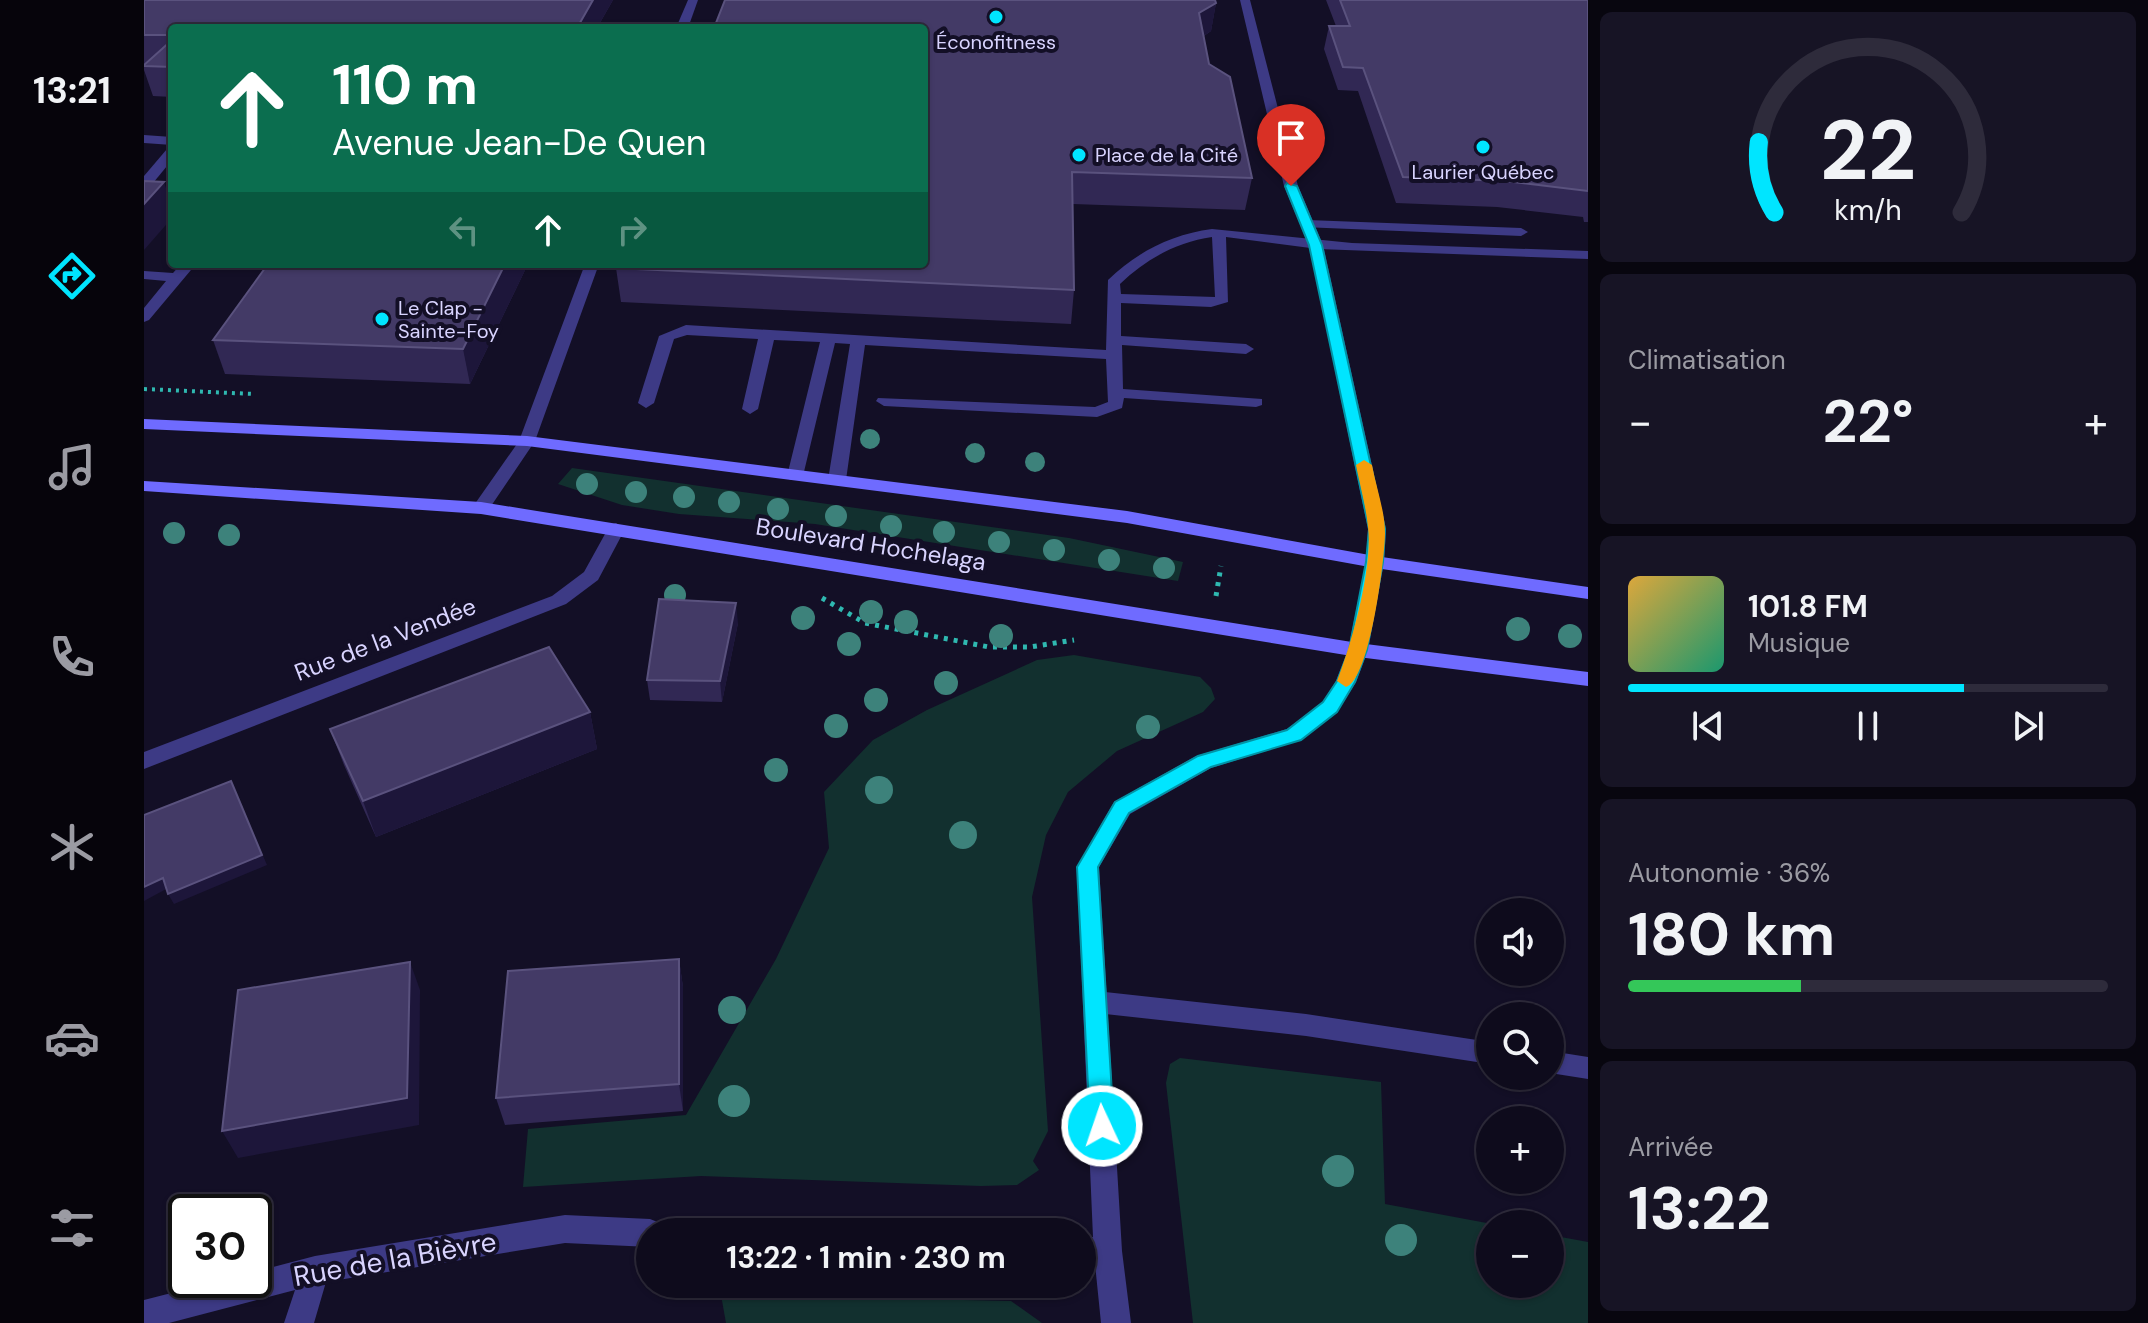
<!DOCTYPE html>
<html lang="fr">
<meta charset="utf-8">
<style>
:root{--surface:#0e0b1c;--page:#171425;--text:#f1f3f6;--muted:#9b9ba3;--line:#2e2b3b;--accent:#00e5ff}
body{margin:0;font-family:"DM Sans",sans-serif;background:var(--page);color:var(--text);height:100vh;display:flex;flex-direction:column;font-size:30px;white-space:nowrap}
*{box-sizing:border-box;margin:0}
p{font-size:26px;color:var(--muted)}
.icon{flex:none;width:44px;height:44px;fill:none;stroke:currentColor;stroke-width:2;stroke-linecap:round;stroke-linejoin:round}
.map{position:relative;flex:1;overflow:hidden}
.details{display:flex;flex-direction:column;gap:12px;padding:12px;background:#08060f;width:560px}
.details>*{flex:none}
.top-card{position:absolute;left:24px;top:24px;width:760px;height:244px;border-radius:8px;box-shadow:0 2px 6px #0004,0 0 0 2px var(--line);background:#0b6e4f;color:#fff;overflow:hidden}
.tools{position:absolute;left:1332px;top:898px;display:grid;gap:16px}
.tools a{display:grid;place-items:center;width:88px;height:88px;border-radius:50%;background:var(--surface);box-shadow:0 2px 6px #0004,0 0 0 2px var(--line);font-size:40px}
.speed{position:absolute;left:24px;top:1194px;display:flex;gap:16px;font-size:40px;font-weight:700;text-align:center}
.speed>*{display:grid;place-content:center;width:104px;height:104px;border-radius:50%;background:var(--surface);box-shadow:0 2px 6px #0004,0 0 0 2px var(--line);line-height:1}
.speed .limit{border:4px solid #111;border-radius:12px;background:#fff;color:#111}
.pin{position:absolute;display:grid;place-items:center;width:68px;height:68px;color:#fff;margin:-82px -34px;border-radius:50% 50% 50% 0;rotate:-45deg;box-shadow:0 0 8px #0007}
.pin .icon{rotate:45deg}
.me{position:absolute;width:88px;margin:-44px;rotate:357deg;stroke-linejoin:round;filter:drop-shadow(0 0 6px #0008)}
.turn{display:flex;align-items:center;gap:28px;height:168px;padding:0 32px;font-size:36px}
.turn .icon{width:104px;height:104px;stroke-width:2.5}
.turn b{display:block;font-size:56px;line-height:68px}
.lanes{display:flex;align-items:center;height:76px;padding:0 32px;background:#0003;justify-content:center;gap:40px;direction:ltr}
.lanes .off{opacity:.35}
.big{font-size:60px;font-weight:700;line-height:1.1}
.details .card{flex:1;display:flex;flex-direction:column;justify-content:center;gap:12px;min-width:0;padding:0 28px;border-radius:12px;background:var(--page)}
.details .dial{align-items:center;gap:0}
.dial svg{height:208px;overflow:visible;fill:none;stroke:var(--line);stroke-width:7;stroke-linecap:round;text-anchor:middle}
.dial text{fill:var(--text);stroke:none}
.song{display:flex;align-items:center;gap:24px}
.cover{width:96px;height:96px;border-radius:12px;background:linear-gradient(135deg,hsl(40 70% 55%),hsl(160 70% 35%))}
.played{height:8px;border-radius:4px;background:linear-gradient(90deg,var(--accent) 70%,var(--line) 70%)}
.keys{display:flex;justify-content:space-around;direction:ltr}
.heat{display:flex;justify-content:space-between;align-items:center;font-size:44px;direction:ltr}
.charge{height:12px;border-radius:6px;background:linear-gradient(90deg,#34c759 36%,var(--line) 0)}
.trip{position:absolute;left:492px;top:1218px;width:460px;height:80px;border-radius:40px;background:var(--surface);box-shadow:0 2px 6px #0004,0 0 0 2px var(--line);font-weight:700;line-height:80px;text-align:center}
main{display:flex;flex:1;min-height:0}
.tab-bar{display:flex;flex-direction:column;width:144px;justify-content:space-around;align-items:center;background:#06040b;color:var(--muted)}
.tab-bar .icon{width:56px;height:56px}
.tab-bar .current{color:var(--accent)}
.tab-bar b{font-size:36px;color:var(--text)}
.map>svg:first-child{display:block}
</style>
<main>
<nav class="tab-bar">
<b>13:21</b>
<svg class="icon current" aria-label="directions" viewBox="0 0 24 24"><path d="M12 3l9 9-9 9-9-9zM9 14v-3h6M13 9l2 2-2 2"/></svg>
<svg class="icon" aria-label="music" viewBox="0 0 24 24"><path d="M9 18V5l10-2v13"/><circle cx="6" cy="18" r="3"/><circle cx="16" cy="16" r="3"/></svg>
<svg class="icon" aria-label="phone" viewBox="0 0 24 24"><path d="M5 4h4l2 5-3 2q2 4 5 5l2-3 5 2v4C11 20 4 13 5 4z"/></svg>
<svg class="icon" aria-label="climate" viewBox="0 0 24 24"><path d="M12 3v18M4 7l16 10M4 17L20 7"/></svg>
<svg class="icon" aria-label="car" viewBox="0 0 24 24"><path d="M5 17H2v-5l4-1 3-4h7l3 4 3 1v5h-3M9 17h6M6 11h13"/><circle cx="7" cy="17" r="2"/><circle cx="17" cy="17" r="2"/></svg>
<svg class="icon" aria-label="filters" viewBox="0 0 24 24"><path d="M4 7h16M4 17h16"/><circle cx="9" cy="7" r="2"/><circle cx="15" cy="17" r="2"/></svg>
</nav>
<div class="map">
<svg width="1444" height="1323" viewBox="0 0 1444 1323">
<rect width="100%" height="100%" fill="#130f26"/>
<g fill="#12302f">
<polygon points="428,468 925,538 1039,562 1034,581 671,524 535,514 478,505 414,484"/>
<polygon points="930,655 1056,677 1067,688 1071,699 1059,712 973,751 924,792 902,835 888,897 904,1131 889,1161 895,1170 873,1185 837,1186 557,1176 379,1187 384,1129 542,1115 632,959 685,848 680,792 729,740 783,710 893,660"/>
<polygon points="1036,1058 1237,1082 1241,1204 1348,1224 1346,1284 1406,1284 1406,1235 1444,1242 1444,1323 1049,1323 1022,1083 1026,1064"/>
<polygon points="577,1295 867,1301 898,1323 582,1323"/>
</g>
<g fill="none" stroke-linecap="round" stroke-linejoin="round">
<polyline stroke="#2fb8b0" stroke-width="4" stroke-dasharray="3 5" stroke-linecap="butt" points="0,389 110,394"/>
<g stroke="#2fb8b0" stroke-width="5" stroke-dasharray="4 6" stroke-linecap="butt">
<polyline points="1072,596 1077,566"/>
<polyline points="678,598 721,623 845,647 886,647 930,640"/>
</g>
<g fill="#3d3a85" fill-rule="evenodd">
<polygon points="0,135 28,137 28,145 0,143"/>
<polygon points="28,148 28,160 9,183 0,184 0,176 23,149"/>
<polygon points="1163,220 1377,228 1384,232 1377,236 1158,227 1156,224"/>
<path d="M1068,229L1208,243L1444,251V259L1174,249L1082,237L1084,302L1067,307L977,303V336L1102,344L1110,349L1102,354L978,345L979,389L1118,399V405L1112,407L980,398L978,408L953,417L740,406L732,401L734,398L951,407L964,402L962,359L721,345L702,480L693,485L684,480L706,344L691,343L658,480H646L643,476L676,342L630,340L614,409L606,414L598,409L614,339L543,335L530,339L510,403L502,408L494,403L515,336L542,325L962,350L964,280C993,252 1028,234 1068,229ZM1068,237L1071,297L977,294L976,284C1002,259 1033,242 1068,237Z"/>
<polygon points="37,264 52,264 5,320 0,322 0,308 22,281 0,279 0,271 29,273"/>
<polygon points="952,991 1162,1014 1346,1042 1346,1064 1162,1036 952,1013 943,1010 940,1002 943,994"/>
<polygon points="1406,1051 1444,1057 1444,1079 1406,1073"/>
</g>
<g fill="#3d3a85" fill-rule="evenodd">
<polygon points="544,0 554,0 544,28 532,28"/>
<polygon points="1096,0 1106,0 1154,186 1179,245 1242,529 1240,562 1224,650 1212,682 1193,712 1157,740 1067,768 986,814 955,867 978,1251 987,1323 957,1323 951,1264 938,1264 938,1236 949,1237 933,867 970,802 1052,756 1143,729 1179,702 1192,681 1204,650 1222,562 1224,529 1165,245 1140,186"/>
<polygon points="441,264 455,264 391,441 343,512 331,512 328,508 375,441"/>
<polygon points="472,523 481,529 454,580 422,604 0,769 0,752 408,596 440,572 466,525"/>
<polygon points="421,1215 506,1219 516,1223 520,1232 506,1232 506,1247 421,1243 182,1282 170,1323 140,1323 151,1290 25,1323 0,1323 0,1300 78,1280 110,1280 110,1272 171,1256"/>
</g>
<g fill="#6f6bff" fill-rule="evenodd">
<polygon points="0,419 383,436 983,511 1231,556 1444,587 1444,599 1231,568 983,523 383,446 0,429"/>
<polygon points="0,481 337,502 1214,643 1444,672 1444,686 1214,657 337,514 0,491"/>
</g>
</g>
<g fill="#3d827b">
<circle cx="726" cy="439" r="10"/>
<circle cx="831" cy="453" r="10"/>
<circle cx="891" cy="462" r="10"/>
<circle cx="443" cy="484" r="11"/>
<circle cx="492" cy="492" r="11"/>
<circle cx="540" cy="497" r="11"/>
<circle cx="585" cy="502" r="11"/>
<circle cx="634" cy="509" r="11"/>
<circle cx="692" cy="516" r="11"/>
<circle cx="747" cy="526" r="11"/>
<circle cx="800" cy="532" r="11"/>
<circle cx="30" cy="533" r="11"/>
<circle cx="85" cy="535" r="11"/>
<circle cx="855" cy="542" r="11"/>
<circle cx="910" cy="550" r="11"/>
<circle cx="965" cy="560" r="11"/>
<circle cx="1020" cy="568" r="11"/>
<circle cx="531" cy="595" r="11"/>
<circle cx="727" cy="612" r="12"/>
<circle cx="659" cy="618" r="12"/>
<circle cx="762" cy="622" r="12"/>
<circle cx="1374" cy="629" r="12"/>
<circle cx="857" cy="636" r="12"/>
<circle cx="1426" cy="636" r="12"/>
<circle cx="705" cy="644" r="12"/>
<circle cx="802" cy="683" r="12"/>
<circle cx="732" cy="700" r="12"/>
<circle cx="692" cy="726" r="12"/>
<circle cx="1004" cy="727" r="12"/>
<circle cx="632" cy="770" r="12"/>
<circle cx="735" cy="790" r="14"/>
<circle cx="819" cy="835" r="14"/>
<circle cx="588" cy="1010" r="14"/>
<circle cx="590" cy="1101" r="16"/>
<circle cx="1194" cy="1171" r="16"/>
<circle cx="1257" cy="1240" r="16"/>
</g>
<g fill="#312854">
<polygon points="0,0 469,0 453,28 28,28 28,97 9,96 0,70 0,65 2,64 0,64"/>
<polygon points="1182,0 1444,0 1444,222 1440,222 1439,217 1353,207 1252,203 1214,91 1194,90 1180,49 1185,26 1192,26"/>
<polygon points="1072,3 1067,31 1060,36 1065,64 1108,178 1101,210 929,204 930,290 927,324 477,302 472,268"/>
<polygon points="124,264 384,264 326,384 81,374 69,340"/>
<polygon points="594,623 578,702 506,700 503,680"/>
<polygon points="446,712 453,749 232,837 200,765 186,729"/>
<polygon points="535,959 539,987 539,1111 361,1125 352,1098"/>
</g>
<g fill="#1d163a">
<polygon points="449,0 469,0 453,28 433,28"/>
<polygon points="1072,3 1067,31 1051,42 1055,13"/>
<polygon points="20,182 28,206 28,218 0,250 0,204"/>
<polygon points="361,264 384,264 326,384 319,349"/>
<polygon points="592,603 594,623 578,702 576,681"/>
<polygon points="446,712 453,749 232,837 219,801"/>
<polygon points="87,781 123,865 30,904 24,894"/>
<polygon points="19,878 24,888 0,901 0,887"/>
<polygon points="535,959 539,987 539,1111 535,1084"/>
<polygon points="266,962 276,990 275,1125 94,1158 78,1131"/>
</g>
<g fill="#433a66" stroke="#5a527e" stroke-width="2">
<polygon points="0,0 449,0 433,28 28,28 28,35 0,35"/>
<polygon points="581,0 1071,0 1072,3 1055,13 1065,64 1086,77 1108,178 928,172 930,290 472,268 474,264 780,264 780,28 570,28"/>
<polygon points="1196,0 1444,0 1444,191 1361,181 1259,177 1219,68 1199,67 1185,26 1206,26"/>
<polygon points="28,40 28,67 0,66 0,65"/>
<polygon points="0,181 20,182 0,204"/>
<polygon points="124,264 361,264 319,349 69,340"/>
<polygon points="515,599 592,603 576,681 503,680"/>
<polygon points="405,647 446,712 219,801 186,729"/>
<polygon points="87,781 118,855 24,894 19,878 0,887 0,815"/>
<polygon points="535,959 535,1084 352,1098 364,971"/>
<polygon points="266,962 263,1098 78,1131 94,990"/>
</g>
<polygon fill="#00e5ff" stroke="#0095a6" stroke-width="2" points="1143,183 1153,186 1178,245 1241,529 1239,562 1223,650 1211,682 1193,712 1157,740 1067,767 985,813 954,867 970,1126 967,1134 958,1137 949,1134 946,1126 933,867 971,802 1054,756 1143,730 1179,702 1193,681 1205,650 1222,562 1225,529 1165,245 1141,186"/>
<path fill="#f59e0b" d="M1220,460L1228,465C1232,487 1241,511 1241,533C1241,558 1226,680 1202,687L1193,681C1208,643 1229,567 1224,527C1222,506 1216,486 1212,465Z"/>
<g fill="#00e5ff" stroke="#130f26" stroke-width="3">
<circle cx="852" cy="17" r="8"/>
<circle cx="1339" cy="147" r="8"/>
<circle cx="935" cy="155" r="8"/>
<circle cx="238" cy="319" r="8"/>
</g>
<g text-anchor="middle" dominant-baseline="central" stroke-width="8" stroke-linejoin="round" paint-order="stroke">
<g font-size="20" fill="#d9d4ff" stroke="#130f26">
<text x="852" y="42">Éconofitness</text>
<text x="951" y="155" text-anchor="start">Place de la Cité</text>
<text x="1339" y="172">Laurier Québec</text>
<text x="254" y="308" text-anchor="start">Le Clap -<tspan x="254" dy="23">Sainte-Foy</tspan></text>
</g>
<g font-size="24" fill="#d9d4ff" stroke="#130f26">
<text transform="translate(727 544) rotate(9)">Boulevard Hochelaga</text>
<text transform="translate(241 639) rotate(-21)">Rue de la Vendée</text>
</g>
<g font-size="28" fill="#d9d4ff" stroke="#130f26">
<text transform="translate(251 1259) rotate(-10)">Rue de la Bièvre</text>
</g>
</g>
</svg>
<div class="tools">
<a><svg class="icon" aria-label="sound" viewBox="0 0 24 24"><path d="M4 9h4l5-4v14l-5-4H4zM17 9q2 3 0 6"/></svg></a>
<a><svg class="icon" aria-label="search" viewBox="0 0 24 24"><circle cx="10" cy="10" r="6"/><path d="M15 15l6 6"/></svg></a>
<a>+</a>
<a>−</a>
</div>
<div class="speed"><div class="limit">30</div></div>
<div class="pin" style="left:1147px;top:186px;background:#d93025"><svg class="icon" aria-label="arrive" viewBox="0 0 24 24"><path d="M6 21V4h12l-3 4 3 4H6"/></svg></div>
<svg class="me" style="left:958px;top:1126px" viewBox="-20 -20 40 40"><circle r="17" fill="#00e5ff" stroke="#fff" stroke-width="3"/><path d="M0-11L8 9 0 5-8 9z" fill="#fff"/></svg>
<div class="trip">13:22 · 1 min · 230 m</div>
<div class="top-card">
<div class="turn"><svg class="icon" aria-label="ahead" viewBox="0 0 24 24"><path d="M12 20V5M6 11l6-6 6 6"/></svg><div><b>110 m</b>Avenue Jean-De Quen</div></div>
<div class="lanes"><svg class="icon off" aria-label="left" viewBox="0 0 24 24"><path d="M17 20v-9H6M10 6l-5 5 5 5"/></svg><svg class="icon" aria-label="ahead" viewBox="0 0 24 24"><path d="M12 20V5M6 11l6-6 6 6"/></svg><svg class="icon off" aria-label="right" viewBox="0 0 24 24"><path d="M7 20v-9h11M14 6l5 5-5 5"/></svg></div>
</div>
</div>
<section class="details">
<div class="card dial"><svg viewBox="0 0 100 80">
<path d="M14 69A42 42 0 1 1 86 69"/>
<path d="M14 69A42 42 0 0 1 8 42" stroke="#00e5ff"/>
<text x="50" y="56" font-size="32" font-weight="700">22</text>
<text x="50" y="72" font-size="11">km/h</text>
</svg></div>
<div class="card"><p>Climatisation</p>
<div class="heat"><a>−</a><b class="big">22°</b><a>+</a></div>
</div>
<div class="card">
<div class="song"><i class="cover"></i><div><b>101.8 FM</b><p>Musique</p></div></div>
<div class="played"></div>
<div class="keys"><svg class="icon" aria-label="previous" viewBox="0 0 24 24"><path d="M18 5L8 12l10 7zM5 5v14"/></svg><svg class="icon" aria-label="pause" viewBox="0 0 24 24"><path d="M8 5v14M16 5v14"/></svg><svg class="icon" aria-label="next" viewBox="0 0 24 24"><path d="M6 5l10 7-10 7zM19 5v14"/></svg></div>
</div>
<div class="card"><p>Autonomie · 36%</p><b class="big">180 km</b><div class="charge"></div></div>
<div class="card"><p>Arrivée</p><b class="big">13:22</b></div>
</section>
</main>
